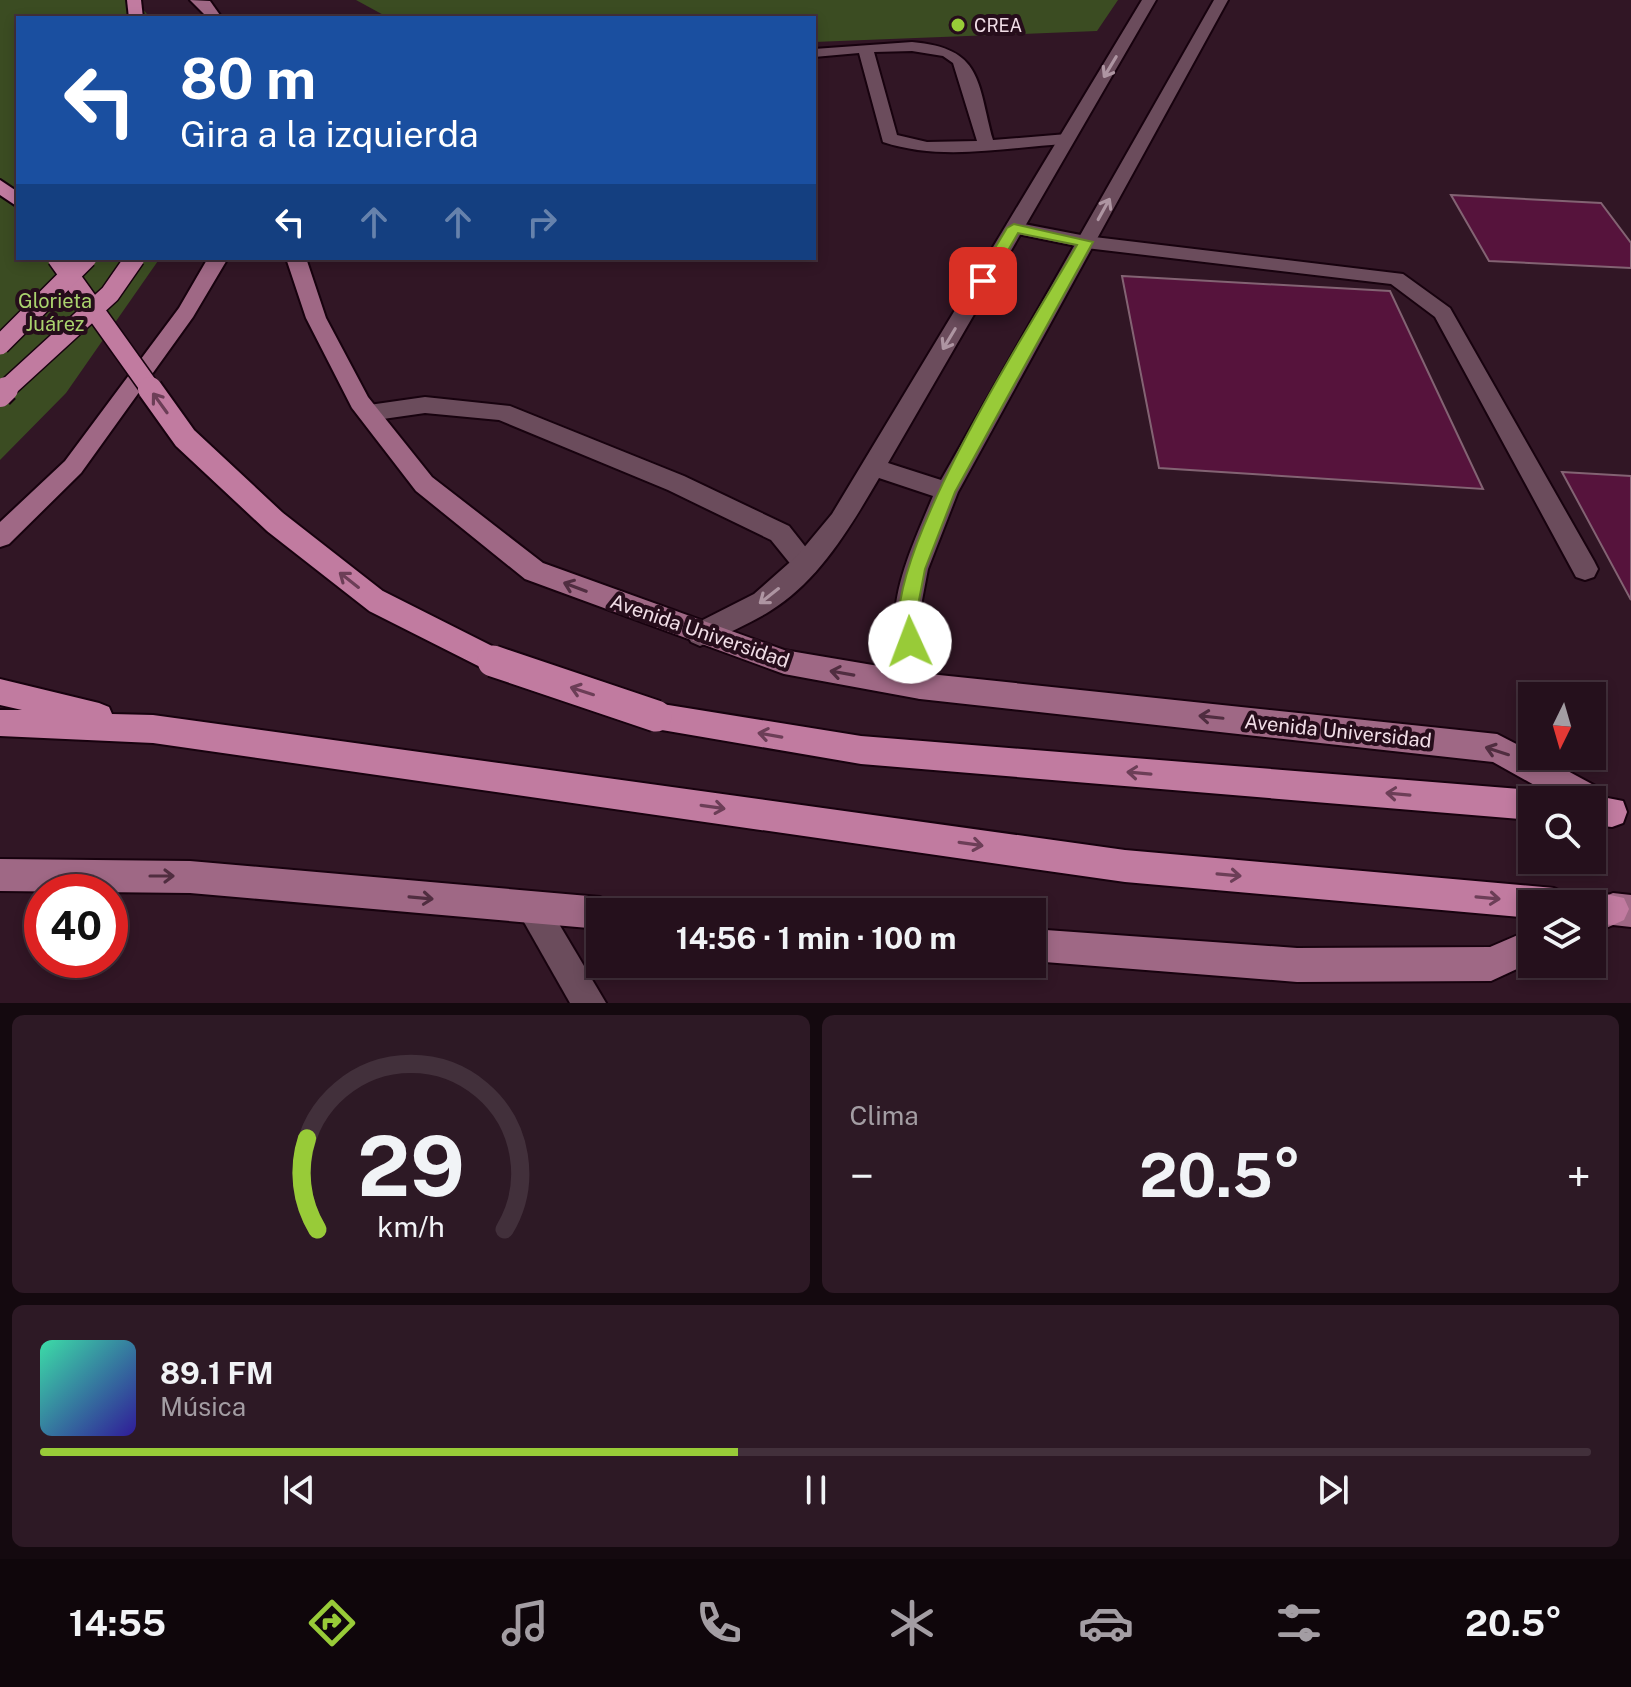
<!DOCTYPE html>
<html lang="es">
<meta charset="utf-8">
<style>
:root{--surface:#25101c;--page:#2d1925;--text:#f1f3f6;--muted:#a39da3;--line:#42303b;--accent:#98cb38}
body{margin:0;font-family:"Public Sans",sans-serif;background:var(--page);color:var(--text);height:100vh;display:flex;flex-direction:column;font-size:30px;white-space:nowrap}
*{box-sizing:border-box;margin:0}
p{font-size:26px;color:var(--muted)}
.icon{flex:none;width:44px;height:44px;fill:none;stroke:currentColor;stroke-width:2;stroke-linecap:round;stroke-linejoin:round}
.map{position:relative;height:1003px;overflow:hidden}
.sheet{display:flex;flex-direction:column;gap:12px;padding:12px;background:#14090f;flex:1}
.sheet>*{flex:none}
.guide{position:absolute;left:16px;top:16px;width:800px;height:244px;border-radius:0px;box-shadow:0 4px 12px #0003,0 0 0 2px var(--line);background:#1a4fa0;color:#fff;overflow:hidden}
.needle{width:52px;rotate:185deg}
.controls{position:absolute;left:1518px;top:682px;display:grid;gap:16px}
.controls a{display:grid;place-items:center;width:88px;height:88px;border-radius:0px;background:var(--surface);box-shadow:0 4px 12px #0003,0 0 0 2px var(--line);font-size:40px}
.speed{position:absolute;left:24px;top:874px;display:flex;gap:16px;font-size:40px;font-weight:700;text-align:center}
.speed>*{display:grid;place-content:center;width:104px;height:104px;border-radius:50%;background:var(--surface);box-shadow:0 4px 12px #0003,0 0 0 2px var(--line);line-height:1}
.speed .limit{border:12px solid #d22;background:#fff;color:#111}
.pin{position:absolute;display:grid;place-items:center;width:68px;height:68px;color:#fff;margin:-34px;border-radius:16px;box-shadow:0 4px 12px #0006}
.me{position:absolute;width:88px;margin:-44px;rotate:358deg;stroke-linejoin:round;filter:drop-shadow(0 0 6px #0008)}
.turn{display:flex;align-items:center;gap:28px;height:168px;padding:0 32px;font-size:36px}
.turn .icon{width:104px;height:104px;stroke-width:2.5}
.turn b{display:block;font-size:56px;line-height:68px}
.lanes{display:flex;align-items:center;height:76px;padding:0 32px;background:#0003;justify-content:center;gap:40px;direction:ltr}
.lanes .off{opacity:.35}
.big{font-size:60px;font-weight:700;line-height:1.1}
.sheet .card{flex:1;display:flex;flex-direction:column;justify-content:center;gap:12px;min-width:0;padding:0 28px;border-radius:12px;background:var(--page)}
.sheet .dial{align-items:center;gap:0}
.dial svg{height:208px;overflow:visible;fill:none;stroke:var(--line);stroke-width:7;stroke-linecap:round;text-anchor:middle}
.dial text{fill:var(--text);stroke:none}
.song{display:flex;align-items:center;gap:24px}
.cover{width:96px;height:96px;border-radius:12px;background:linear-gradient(135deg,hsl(160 70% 55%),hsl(250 70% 35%))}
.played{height:8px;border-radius:4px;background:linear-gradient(90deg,var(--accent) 45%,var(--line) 45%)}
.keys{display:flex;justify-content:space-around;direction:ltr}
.heat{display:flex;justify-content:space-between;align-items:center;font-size:44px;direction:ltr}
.sheet .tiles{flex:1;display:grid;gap:12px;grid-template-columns:1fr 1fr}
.card:last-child{grid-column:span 2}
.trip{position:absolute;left:586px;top:898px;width:460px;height:80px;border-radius:0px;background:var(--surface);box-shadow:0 4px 12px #0003,0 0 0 2px var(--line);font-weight:700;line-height:80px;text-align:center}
.dock{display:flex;height:128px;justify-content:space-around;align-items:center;background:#0f060b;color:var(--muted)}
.dock .icon{width:56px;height:56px}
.dock .active{color:var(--accent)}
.dock b{font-size:36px;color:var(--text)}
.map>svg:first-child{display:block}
</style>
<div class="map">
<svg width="1631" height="1003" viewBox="0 0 1631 1003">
<rect width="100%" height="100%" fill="#311625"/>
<g fill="#3b4c22">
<polygon points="0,0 136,0 150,18 18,18 18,258 160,258 66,393 0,460"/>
<polygon points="356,0 1118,0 1097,31 814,42 814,18 389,18"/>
</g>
<g fill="#56133c" stroke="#836373" stroke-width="2">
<polygon points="1451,195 1601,203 1631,243 1631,268 1489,261"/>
<polygon points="1122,276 1390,291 1483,489 1159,468"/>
<polygon points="1562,472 1631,476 1631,600"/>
</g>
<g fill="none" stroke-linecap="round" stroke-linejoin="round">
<defs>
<g id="service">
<path d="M912,42C983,48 977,82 993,140L1067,134L1075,139L1067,144C1006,147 943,162 883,142L859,53L814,57V49ZM912,51L943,56L953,63L977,141L927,142L897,135L874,52Z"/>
<polygon points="1014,222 1086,236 1403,274 1450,308 1594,561 1598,569 1594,577 1585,580 1576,577 1435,317 1391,284 1086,248 1007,232 1007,224"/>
<polygon points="425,397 510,406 684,476 789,526 819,564 815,572 806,575 797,572 771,540 668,490 499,420 425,413 369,421 358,413 369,405"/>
</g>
<polygon id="minor" points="532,892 543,897 606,1003 570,1003 516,908 521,897"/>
<path id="tertiary" d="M1142,0H1156L888,463L941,480L1214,0H1228L958,492L928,569L918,621L934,686L930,695L920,699L910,695C876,619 904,566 933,496L879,478C851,526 819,581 770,611C751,623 729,632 709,642L700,646L691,642L687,634L691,626L754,594L797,556L832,514Z"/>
<g id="primary">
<polygon points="190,0 210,1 222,18 208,18"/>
<polygon points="208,258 228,258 193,317 81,473 9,544 0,547 0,522 65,461 179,308"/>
<polygon points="286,258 306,258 326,318 368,397 432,477 543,563 784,650 920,673 1497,734 1532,752 1532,756 1540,756 1601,789 1605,800 1601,811 1592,814 1592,800 1561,800 1493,762 920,699 784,674 525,579 416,491 352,408 306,318"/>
<polygon points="0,859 190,861 600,897 611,902 616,912 600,912 600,929 190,893 0,891"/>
<polygon points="1613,893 1631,895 1631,927 1613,925 1592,934 1592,904 1587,904"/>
<polygon points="1032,929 1297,948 1490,947 1532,929 1532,962 1491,981 1297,982 1032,961"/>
</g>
<g id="motorway">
<polygon points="127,0 141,0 143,18 129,18"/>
<polygon points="0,180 18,192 18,207 0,195"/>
<polygon points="0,679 99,703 109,707 112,714 153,715 1125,850 1554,888 1565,893 1570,904 1532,904 1532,918 1125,882 153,743 0,736 0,710 22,710 0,705"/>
<polygon points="656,703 861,736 1532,790 1543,794 1545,800 1532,800 1532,820 861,764 656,729 646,725 642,716 646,707"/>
<polygon points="1592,795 1623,801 1627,812 1623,823 1612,827 1592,825 1592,800 1581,800"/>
<polygon points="1592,891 1624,898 1629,909 1624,920 1613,925 1592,923 1592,904 1577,904 1581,896"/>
</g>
</defs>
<use href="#service" stroke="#17020e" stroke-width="4"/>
<use href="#minor" stroke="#17020e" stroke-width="4"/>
<use href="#tertiary" stroke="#17020e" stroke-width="4"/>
<use href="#primary" stroke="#17020e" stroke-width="4"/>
<use href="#motorway" stroke="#17020e" stroke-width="4"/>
<use href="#service" fill="#6b4c5c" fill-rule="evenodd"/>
<use href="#minor" fill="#6b4c5c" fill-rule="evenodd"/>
<use href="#tertiary" fill="#6b4c5c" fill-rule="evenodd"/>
<use href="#primary" fill="#9f6885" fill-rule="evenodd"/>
<use href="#motorway" fill="#c17ba0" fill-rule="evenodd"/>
<defs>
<g id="motorway-bridge-far2">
<polyline points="57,258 152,391"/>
<polyline points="0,345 87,258"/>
<polyline points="4,391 110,294 135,258"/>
</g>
<g id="motorway-bridge-far1">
<polyline points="150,389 185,438 275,522 376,601 499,663"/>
<polyline points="0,395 6,389"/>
</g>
<polyline id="motorway-bridge" points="493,661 656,716"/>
</defs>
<use href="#motorway-bridge-far2" stroke="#17020e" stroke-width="22" stroke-linecap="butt"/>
<use href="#motorway-bridge-far1" stroke="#17020e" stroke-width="28" stroke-linecap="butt"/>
<use href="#motorway-bridge" stroke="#17020e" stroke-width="35" stroke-linecap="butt"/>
<use href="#motorway-bridge-far2" stroke="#c17ba0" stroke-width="19"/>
<use href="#motorway-bridge-far1" stroke="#c17ba0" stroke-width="24"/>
<use href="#motorway-bridge" stroke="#c17ba0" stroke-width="31"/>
</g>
<defs><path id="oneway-shaft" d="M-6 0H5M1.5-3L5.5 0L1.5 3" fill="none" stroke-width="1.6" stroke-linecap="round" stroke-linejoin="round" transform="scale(2)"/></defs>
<g stroke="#ae95a2">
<use href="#oneway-shaft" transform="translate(1110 67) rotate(121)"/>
<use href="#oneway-shaft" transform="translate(1104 209) rotate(-61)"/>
<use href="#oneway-shaft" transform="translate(949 339) rotate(121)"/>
<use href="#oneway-shaft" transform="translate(769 596) rotate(142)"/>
</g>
<g stroke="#6c3e57">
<use href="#oneway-shaft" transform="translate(160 403) rotate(-126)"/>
<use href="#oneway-shaft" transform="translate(349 580) rotate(-142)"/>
<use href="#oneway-shaft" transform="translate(582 691) rotate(-162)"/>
<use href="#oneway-shaft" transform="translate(770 735) rotate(-170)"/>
<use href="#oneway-shaft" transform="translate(1139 773) rotate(-175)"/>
<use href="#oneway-shaft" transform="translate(1398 794) rotate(-175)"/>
<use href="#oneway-shaft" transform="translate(713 807) rotate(8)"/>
<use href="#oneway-shaft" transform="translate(971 844) rotate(8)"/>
<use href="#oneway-shaft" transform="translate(1229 875) rotate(5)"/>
<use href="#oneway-shaft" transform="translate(1488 898) rotate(5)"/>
</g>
<g stroke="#502d40">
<use href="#oneway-shaft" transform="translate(575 587) rotate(-159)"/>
<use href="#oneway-shaft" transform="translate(842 673) rotate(-170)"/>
<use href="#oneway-shaft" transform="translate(1211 717) rotate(-174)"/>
<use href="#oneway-shaft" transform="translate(1497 751) rotate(-162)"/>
<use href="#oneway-shaft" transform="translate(162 876)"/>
<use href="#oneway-shaft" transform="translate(421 898) rotate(5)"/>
</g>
<path fill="#98cb38" stroke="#638424" stroke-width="2" d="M1014,224L1093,242L955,492L925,569L915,621L920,642L917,649L910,651L903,649C868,574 1035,319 1077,245L1018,233L988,285H978L975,281L1007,228Z"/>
<circle fill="#98cb38" stroke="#260d1b" stroke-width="3" cx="958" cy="25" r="8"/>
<g text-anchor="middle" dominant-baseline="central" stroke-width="8" stroke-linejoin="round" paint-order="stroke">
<g font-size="18" fill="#f1dee7" stroke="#260d1b" text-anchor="start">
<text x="974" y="25">CREA</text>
</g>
<g font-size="20" fill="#aad36e" stroke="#260d1b">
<text x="55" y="301">Glorieta<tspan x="55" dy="23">Juárez</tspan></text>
</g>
<g font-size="20" fill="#f1dee7" stroke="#260d1b">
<text transform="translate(700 631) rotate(19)">Avenida Universidad</text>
<text transform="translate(1338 731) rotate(6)">Avenida Universidad</text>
</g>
</g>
</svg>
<div class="controls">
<a><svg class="needle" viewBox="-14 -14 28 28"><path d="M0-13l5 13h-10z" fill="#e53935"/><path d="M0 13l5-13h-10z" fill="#a39da3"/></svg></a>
<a><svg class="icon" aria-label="search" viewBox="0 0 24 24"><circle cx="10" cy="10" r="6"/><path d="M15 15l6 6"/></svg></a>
<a><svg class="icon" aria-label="layers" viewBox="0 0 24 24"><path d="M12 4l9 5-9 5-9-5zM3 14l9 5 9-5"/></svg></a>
</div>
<div class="speed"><div class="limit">40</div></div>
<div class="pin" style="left:983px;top:281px;background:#d93025"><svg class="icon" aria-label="arrive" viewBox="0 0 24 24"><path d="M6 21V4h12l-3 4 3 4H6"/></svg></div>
<svg class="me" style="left:910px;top:642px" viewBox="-20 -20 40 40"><circle r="19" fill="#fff"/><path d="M0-13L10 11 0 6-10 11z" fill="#98cb38"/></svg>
<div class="trip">14:56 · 1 min · 100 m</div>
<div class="guide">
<div class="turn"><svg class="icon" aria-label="left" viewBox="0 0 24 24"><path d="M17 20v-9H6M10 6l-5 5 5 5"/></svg><div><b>80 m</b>Gira a la izquierda</div></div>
<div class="lanes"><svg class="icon" aria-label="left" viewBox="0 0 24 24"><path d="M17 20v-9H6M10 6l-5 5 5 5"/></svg><svg class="icon off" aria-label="ahead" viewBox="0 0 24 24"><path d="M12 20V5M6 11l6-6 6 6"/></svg><svg class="icon off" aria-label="ahead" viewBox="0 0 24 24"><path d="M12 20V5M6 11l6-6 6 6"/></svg><svg class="icon off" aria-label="right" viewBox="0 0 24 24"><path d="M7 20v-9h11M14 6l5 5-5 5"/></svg></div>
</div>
</div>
<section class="sheet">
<div class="tiles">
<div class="card dial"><svg viewBox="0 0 100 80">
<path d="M14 69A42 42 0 1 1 86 69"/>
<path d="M14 69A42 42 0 0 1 10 34" stroke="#98cb38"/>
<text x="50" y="56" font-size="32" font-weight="700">29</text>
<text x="50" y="72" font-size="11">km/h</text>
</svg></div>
<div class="card"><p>Clima</p>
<div class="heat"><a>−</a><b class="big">20.5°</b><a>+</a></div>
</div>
<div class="card">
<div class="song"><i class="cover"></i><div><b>89.1 FM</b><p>Música</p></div></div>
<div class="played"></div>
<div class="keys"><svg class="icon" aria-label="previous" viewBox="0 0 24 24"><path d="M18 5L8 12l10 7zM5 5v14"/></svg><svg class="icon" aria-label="pause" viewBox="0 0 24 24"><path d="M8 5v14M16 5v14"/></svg><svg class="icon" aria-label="next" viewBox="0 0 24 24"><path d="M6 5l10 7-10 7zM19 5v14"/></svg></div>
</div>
</div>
</section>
<nav class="dock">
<b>14:55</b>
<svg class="icon active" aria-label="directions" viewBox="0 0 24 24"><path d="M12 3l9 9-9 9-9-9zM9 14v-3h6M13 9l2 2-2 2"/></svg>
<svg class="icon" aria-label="music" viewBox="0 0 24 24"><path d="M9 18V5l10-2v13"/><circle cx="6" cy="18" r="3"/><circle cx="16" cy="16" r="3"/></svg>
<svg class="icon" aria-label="phone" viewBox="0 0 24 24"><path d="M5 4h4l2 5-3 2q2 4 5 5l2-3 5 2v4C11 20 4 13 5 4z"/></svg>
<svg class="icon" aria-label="climate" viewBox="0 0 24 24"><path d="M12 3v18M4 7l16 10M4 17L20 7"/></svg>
<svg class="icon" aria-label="car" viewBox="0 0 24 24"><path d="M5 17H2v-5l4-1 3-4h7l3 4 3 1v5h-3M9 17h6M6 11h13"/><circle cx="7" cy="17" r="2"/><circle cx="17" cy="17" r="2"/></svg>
<svg class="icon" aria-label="filters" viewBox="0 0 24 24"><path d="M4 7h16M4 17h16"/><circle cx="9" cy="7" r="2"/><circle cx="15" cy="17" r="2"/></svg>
<b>20.5°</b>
</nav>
